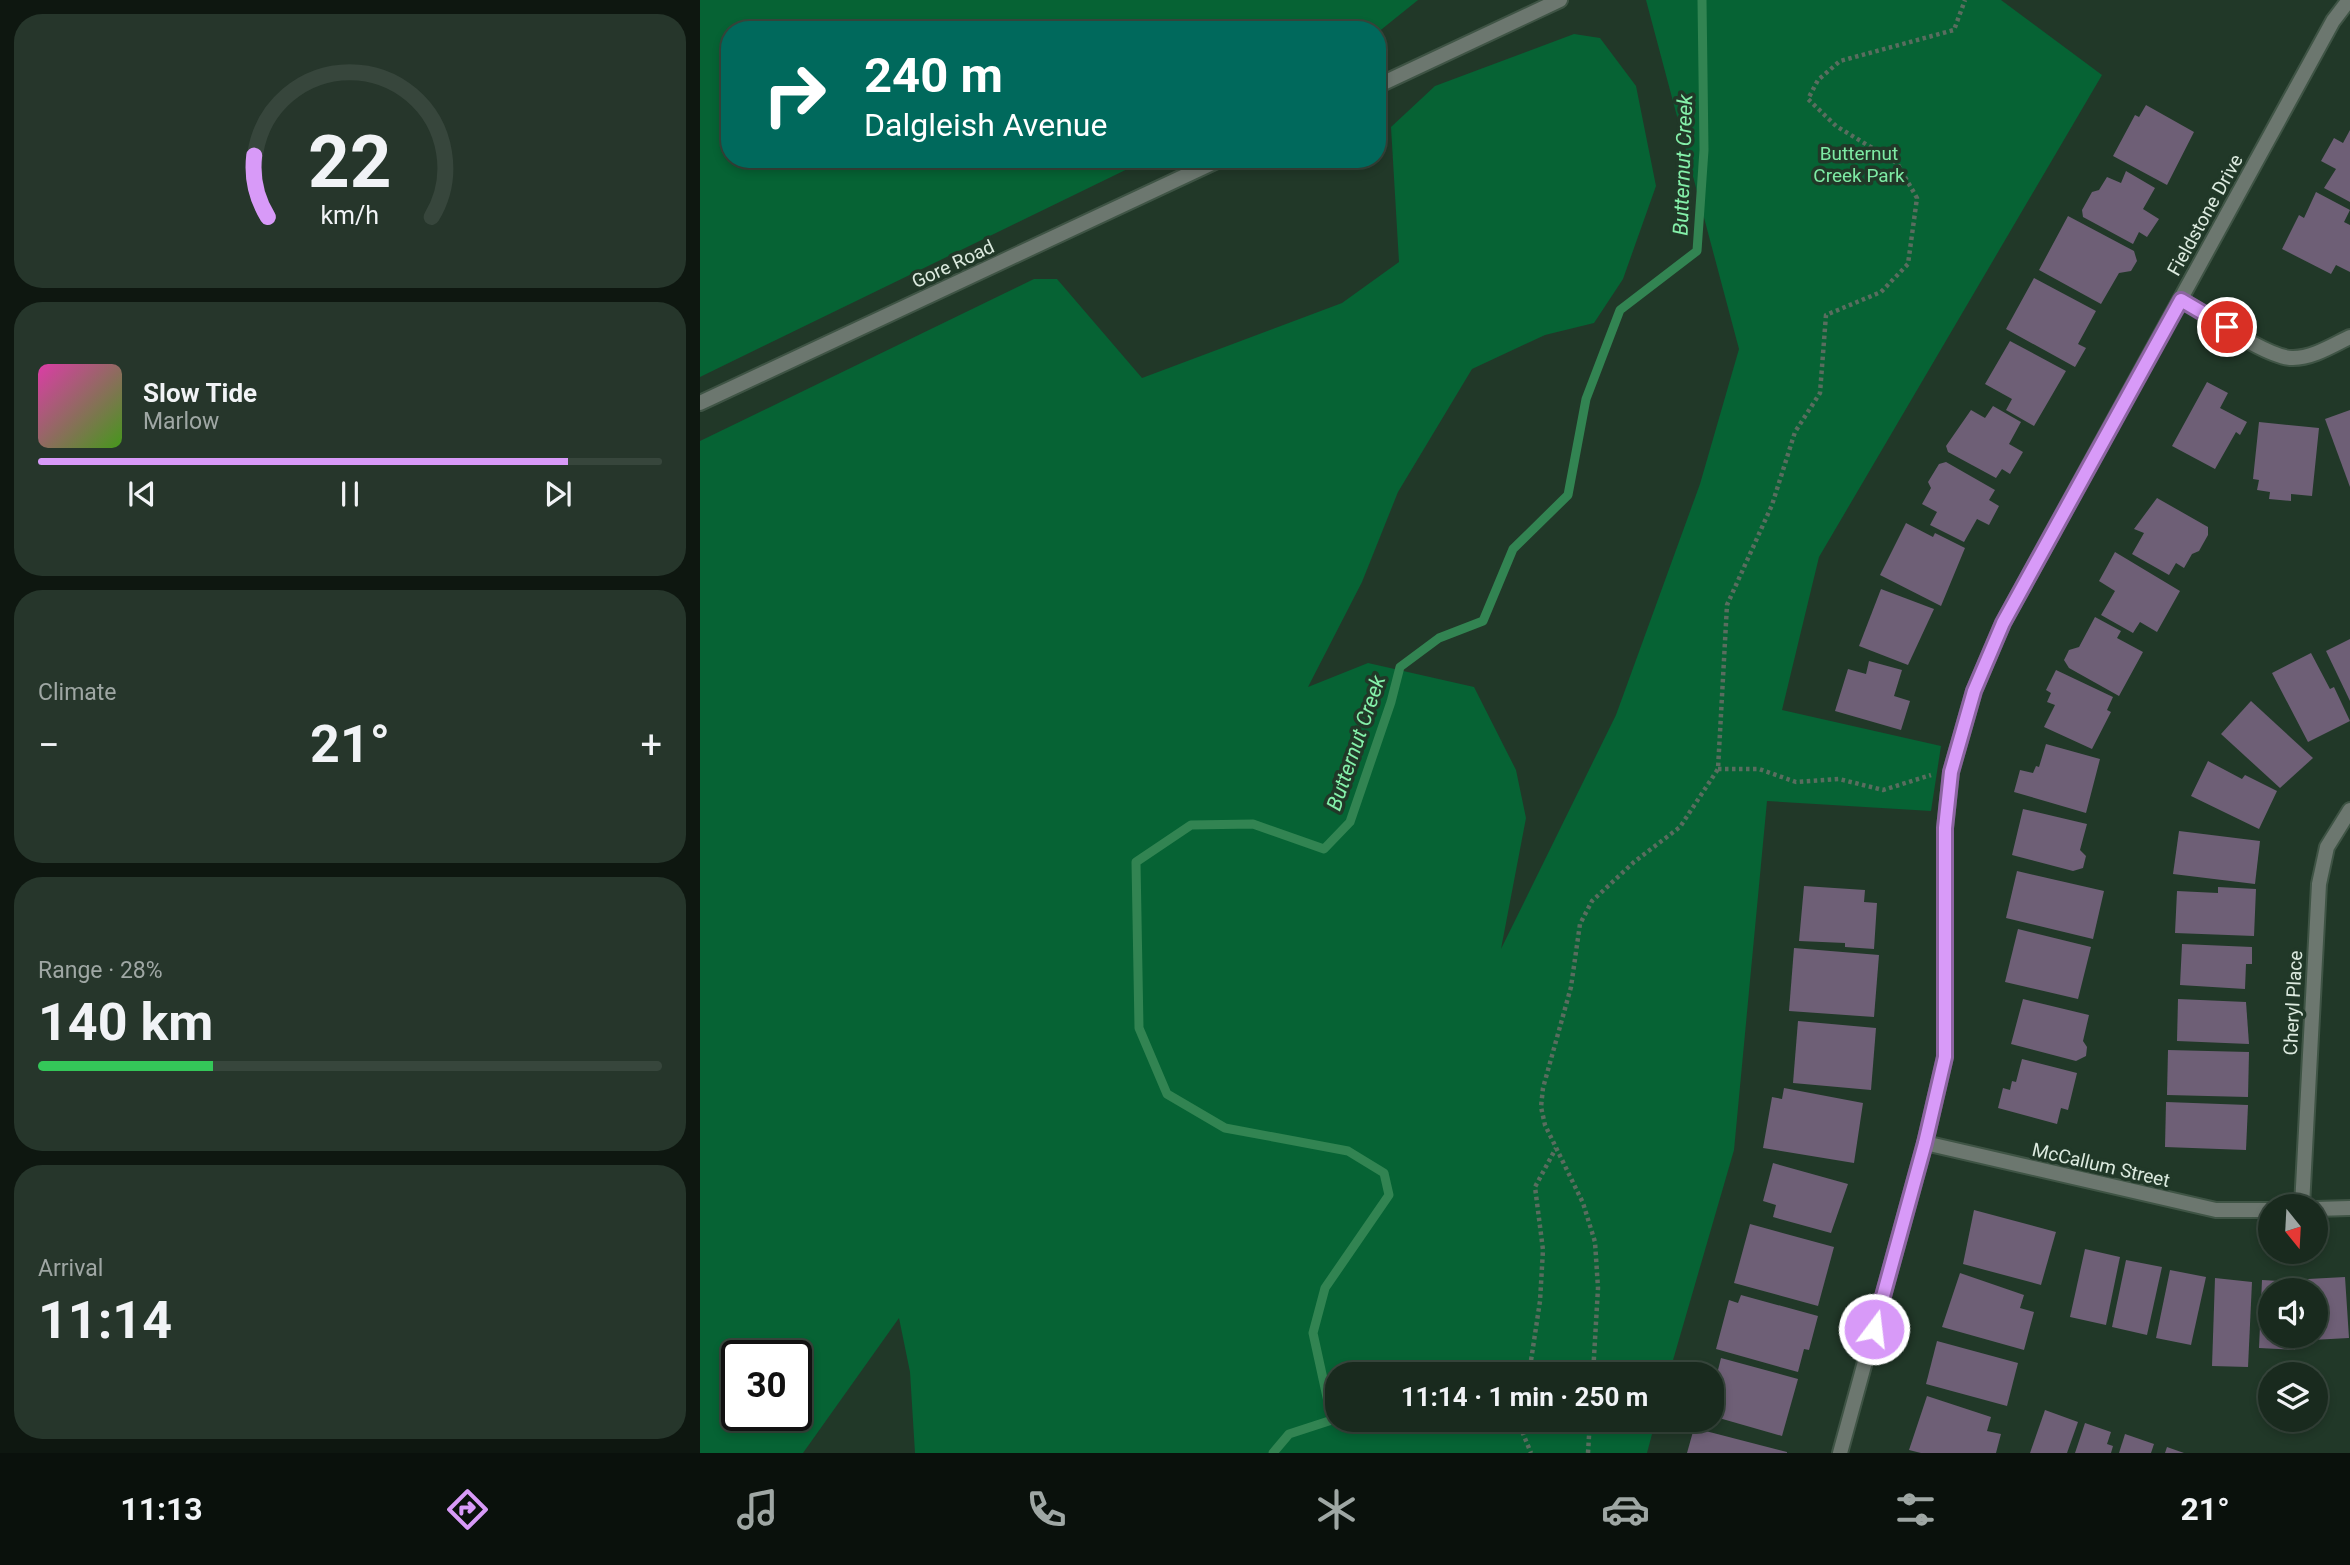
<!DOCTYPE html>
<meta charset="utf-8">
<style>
:root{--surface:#192a1e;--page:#26362b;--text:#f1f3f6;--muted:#9fa7a4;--line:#37463c;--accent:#d89af8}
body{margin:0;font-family:Roboto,sans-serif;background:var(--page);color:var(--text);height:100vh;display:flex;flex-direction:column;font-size:26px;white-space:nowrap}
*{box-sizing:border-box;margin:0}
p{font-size:23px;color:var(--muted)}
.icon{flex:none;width:38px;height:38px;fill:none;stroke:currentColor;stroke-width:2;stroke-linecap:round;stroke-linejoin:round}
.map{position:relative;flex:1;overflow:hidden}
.sheet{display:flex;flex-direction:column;gap:14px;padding:14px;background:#0e1710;width:700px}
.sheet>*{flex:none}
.banner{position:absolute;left:21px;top:21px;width:665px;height:147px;border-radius:28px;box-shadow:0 4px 10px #0003,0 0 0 2px var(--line);background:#00695c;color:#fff;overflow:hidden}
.needle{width:46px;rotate:162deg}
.fabs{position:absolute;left:1558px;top:1194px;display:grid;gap:14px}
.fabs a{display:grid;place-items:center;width:70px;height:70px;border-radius:50%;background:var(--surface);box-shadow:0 4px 10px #0003,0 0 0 2px var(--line);font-size:35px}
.speed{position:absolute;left:21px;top:1340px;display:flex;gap:14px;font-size:35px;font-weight:700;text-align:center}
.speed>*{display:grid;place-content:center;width:91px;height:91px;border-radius:50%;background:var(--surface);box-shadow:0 4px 10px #0003,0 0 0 2px var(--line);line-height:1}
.speed .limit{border:4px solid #111;border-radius:10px;background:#fff;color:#111}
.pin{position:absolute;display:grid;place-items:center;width:60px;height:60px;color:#fff;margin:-30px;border:4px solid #fff;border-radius:50%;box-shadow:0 2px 7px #0007}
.me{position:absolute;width:77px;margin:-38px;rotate:15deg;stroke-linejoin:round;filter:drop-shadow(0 0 5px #0008)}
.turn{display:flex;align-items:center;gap:24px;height:147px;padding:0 28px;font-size:32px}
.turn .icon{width:91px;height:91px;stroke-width:2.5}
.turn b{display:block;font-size:49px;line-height:60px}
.big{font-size:52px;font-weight:700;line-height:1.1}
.sheet .card{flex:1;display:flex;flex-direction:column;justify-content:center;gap:10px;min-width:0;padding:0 24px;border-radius:28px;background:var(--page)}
.sheet .dial{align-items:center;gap:0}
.dial svg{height:182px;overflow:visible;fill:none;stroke:var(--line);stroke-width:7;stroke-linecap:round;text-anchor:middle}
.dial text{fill:var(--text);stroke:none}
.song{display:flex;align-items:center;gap:21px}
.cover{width:84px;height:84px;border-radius:10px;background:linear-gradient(135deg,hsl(320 70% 55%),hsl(100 70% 35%))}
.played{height:7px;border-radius:4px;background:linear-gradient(90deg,var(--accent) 85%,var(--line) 85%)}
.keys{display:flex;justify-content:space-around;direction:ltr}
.heat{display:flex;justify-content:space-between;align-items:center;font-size:38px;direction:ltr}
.charge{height:10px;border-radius:5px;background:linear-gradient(90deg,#34c759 28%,var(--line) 0)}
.trip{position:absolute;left:625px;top:1362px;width:399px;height:70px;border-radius:28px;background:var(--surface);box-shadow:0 4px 10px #0003,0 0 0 2px var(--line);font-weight:700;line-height:70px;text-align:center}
.tabs{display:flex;height:112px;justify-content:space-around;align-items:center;background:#0a110c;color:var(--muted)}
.tabs .icon{width:49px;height:49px}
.tabs .current{color:var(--accent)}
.tabs b{font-size:32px;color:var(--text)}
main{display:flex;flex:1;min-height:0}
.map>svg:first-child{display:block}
</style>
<main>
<section class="sheet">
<div class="card dial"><svg viewBox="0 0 100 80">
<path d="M14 69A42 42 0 1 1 86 69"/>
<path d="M14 69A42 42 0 0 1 8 42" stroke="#d89af8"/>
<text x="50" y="56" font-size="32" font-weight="700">22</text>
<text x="50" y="72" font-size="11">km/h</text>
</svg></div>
<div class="card">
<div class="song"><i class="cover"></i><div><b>Slow Tide</b><p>Marlow</p></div></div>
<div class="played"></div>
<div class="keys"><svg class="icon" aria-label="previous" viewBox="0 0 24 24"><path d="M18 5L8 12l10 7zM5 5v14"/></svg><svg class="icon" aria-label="pause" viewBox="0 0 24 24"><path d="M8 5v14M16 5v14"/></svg><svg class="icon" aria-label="next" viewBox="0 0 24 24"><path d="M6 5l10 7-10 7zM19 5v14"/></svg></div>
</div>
<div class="card"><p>Climate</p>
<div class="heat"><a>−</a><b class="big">21°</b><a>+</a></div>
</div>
<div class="card"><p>Range · 28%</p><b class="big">140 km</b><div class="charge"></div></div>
<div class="card"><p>Arrival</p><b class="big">11:14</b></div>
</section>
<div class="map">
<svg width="1650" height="1453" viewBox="0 0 1650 1453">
<rect width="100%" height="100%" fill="#213828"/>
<g fill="#066334" fill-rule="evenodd">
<polygon points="0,0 718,0 677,33 677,30 30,30 30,159 448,159 0,377"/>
<path d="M946,0H1301L1402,75L1119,557L1082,710L1241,746L1231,811L1067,801L1034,1150L969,1374H637V1419H956L947,1453H215L210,1372L199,1318L103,1453H0V441L334,279H357L442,378L642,303L699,262L691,127L735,86L874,34L900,38L936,86L956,186L923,279L894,323L845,335L772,369L698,492L662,582L608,687L668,663L774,687L816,770L826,818L801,949L916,715L1000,484L1039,349ZM96,1356V1416H37V1356Z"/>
</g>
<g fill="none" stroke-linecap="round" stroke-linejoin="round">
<polyline stroke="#328452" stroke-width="9" points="573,1453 589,1434 632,1420 613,1333 625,1288 689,1195 684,1173 648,1151 525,1128 467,1094 439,1028 436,862 491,825 553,824 624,849 650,822 691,702 700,667 739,638 783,621 813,549 868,495 886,399 920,310 997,251 1004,150 1002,0"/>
</g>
<g fill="#6e5f76">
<polygon points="1446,105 1494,132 1467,185 1413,156 1435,115 1439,117"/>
<polygon points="1650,130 1650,202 1624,188 1636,169 1621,161 1634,138 1643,143"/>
<polygon points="1426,171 1455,188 1443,209 1459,219 1447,237 1439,232 1433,244 1383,217 1382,210 1392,192 1399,190 1407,177 1421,183"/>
<polygon points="1616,192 1650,210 1644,222 1650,225 1650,272 1636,265 1631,274 1582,249 1599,215 1604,218"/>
<polygon points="1368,216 1434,251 1437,261 1431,271 1419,273 1401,304 1339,270"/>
<polygon points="1334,278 1396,311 1378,344 1386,348 1375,367 1306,329"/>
<polygon points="1310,341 1366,371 1334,426 1306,410 1312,399 1285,384"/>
<polygon points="1507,382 1528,393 1520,408 1547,422 1540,435 1536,432 1515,469 1472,446"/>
<polygon points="1293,406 1321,422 1309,444 1323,452 1310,474 1302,469 1296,478 1248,452 1246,446 1271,410 1285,418"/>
<polygon points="1650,410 1650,487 1625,419"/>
<polygon points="1559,422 1619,428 1612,496 1591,494 1591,501 1569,499 1570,492 1557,490 1559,480 1553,479"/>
<polygon points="1246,462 1295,490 1289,500 1299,506 1289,525 1277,519 1264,542 1230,525 1237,512 1222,504 1231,488 1228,482 1239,464"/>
<polygon points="1457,498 1508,527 1508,535 1499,551 1492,554 1484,568 1476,563 1469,575 1432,554 1444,533 1434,529"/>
<polygon points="1206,523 1233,537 1235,533 1265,548 1241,606 1180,575"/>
<polygon points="1415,552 1480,591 1457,632 1440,622 1433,633 1401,615 1415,591 1399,581"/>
<polygon points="1181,589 1234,609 1208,665 1159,646"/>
<polygon points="1395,617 1421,631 1417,638 1443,652 1419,696 1369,668 1364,660 1369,650 1379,647"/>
<polygon points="1650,639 1650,701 1626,651"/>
<polygon points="1611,653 1630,689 1634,687 1650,721 1608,742 1572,673"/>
<polygon points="1169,661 1202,670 1194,696 1210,701 1201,730 1135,711 1148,669 1166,674"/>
<polygon points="1356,670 1413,697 1407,710 1411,712 1392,749 1344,727 1355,705 1347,702 1351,693 1346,690"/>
<polygon points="1551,701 1613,758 1580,788 1521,734"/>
<polygon points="1346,744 1400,759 1386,813 1314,792 1320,770 1333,773 1336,766 1339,767"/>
<polygon points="1508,761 1542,779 1545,775 1577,791 1559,829 1491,796"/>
<polygon points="1323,809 1387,824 1380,850 1386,856 1383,868 1373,871 1312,855"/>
<polygon points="1479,831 1560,841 1555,884 1473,874"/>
<polygon points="1317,871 1404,891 1393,939 1306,918"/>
<polygon points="1104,886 1165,890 1164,902 1177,903 1174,949 1145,947 1145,943 1099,941"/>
<polygon points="1518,887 1556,889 1554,936 1475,933 1477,891 1518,893"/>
<polygon points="1318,929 1391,947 1378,999 1305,982"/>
<polygon points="1482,944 1552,947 1552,964 1546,964 1545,989 1480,985"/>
<polygon points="1094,948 1179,955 1174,1017 1089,1011"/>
<polygon points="1323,999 1389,1015 1383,1041 1387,1047 1386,1056 1376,1061 1311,1044"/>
<polygon points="1478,999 1546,1002 1549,1044 1477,1041"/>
<polygon points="1098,1021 1176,1028 1171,1090 1093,1083"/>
<polygon points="1468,1050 1549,1052 1548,1097 1467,1095"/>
<polygon points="1322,1059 1377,1073 1368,1110 1361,1108 1357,1124 1298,1108 1303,1088 1310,1090 1312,1081 1316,1082"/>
<polygon points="1084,1088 1163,1103 1154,1163 1063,1148 1072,1097 1082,1099"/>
<polygon points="1466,1102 1548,1105 1546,1150 1465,1147"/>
<polygon points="1073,1163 1148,1184 1131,1233 1073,1217 1076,1205 1063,1201"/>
<polygon points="1274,1210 1356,1232 1341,1285 1263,1264"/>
<polygon points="1050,1224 1134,1247 1118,1306 1034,1283"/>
<polygon points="1385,1249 1420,1257 1406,1325 1370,1317"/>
<polygon points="1426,1260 1462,1267 1447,1335 1412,1327"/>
<polygon points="1470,1270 1506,1277 1491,1345 1456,1338"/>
<polygon points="1260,1273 1324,1295 1320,1308 1334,1312 1324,1350 1242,1327"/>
<polygon points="1645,1277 1649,1338 1612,1340 1611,1335 1615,1335 1615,1290 1609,1290 1608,1279"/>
<polygon points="1515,1278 1552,1282 1548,1367 1512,1366"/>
<polygon points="1562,1280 1597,1282 1597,1290 1570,1290 1570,1335 1596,1335 1595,1350 1559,1348"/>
<polygon points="1041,1295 1118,1316 1109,1350 1104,1349 1098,1372 1016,1349 1029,1300 1038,1303"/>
<polygon points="1237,1341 1318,1363 1307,1406 1226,1384"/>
<polygon points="1021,1358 1098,1379 1082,1436 1012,1416 1012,1394"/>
<polygon points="1227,1396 1291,1417 1287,1431 1301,1434 1296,1453 1221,1453 1209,1450"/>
<polygon points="1345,1410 1378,1422 1367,1453 1330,1453"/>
<polygon points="1385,1423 1411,1432 1407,1444 1413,1446 1411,1453 1375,1453"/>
<polygon points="994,1428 1087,1452 1087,1453 987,1453"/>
<polygon points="1425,1434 1454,1444 1451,1453 1419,1453"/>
<polygon points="1467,1447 1484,1453 1465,1453"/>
</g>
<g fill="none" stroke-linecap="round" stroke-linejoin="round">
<defs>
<g id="minor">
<path d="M1481,300C1506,314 1568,359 1593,358C1613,358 1633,345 1650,337"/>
<polyline points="1225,1143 1516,1210 1570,1210"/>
<polyline points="1602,1206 1619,884 1627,847 1650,810"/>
<polyline points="1615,1209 1650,1208"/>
<polyline points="1140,1453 1225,1143 1245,1057 1245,828 1251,772 1274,691 1303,623 1633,21 1649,0"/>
</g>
<g id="tertiary">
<polyline points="677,86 860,0"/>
<polyline points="0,403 521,159"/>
</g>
</defs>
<use href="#minor" stroke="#3f5445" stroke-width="18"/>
<use href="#tertiary" stroke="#3f5445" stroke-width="18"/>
<g stroke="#596d5f" stroke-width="4.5" stroke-dasharray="3.5 3.5" stroke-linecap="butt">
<polyline points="1018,769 1059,769 1096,782 1139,779 1183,790 1231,775"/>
<polyline points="829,1374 840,1301 843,1250 835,1187 856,1148"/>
<polyline points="893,1374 898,1288 895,1242 883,1203 845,1125 841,1107 843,1088 871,987 880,924 892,901 934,862 980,827 1018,769 1027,605 1072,505 1095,432 1120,393 1126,315 1181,292 1208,264 1217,198 1197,163 1136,126 1108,99 1118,80 1140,61 1254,30 1265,0"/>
<polyline points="817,1419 831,1453"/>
<polyline points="888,1453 890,1419"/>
</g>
<use href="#minor" stroke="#6c776f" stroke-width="14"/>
<use href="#tertiary" stroke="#6c776f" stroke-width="14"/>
</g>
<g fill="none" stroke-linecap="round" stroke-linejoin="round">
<defs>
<polyline id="route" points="1174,1329 1225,1143 1245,1057 1245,828 1251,772 1274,691 1303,623 1481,300 1527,327"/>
</defs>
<use href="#route" stroke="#8c64a1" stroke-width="18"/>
<use href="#route" stroke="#d89af8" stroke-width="12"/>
</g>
<g text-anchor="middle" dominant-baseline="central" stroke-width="7" stroke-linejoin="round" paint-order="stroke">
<g font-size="19" fill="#7eeba4" stroke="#213828">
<text x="1159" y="153">Butternut<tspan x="1159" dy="22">Creek Park</tspan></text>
</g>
<g font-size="19" fill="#dceadf" stroke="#213828">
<text transform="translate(1505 215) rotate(-61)">Fieldstone Drive</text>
<text transform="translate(253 264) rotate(-25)">Gore Road</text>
<text transform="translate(1593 1003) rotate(-87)">Cheryl Place</text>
<text transform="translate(1401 1165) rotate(13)">McCallum Street</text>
</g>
<g font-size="21" font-style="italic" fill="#85f1aa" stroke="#213828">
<text transform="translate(983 165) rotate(-88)">Butternut Creek</text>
<text transform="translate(656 743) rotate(-71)">Butternut Creek</text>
</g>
</g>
</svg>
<div class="fabs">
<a><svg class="needle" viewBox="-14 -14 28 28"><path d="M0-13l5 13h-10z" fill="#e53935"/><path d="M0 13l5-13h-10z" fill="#9fa7a4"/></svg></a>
<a><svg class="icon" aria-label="sound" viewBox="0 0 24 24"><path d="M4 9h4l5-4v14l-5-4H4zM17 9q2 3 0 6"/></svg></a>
<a><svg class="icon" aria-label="layers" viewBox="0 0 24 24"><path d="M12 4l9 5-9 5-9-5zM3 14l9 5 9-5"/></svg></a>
</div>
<div class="speed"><div class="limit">30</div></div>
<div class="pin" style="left:1527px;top:327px;background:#d93025"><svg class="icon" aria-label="arrive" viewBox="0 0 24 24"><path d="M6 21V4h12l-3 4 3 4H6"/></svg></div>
<svg class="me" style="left:1174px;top:1329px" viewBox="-20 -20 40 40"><circle r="17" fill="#d89af8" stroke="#fff" stroke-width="3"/><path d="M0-11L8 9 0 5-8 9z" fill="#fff"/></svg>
<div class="trip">11:14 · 1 min · 250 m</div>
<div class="banner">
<div class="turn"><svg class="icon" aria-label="right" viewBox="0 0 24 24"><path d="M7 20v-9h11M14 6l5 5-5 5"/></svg><div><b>240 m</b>Dalgleish Avenue</div></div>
</div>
</div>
</main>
<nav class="tabs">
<b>11:13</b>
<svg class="icon current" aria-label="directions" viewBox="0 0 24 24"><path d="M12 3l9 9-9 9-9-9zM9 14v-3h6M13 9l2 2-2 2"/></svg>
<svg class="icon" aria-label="music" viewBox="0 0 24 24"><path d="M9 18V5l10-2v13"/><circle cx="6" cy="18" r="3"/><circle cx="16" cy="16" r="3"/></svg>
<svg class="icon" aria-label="phone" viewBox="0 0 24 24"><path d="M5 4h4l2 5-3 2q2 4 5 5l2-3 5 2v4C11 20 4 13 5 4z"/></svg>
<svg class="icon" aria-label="climate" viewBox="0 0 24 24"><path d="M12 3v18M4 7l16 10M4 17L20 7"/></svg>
<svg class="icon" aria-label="car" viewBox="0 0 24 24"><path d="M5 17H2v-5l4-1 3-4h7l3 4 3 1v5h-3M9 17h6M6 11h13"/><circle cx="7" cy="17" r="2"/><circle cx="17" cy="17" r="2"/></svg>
<svg class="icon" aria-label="filters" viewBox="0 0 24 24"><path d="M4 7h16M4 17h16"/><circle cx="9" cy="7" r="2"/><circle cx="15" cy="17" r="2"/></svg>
<b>21°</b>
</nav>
